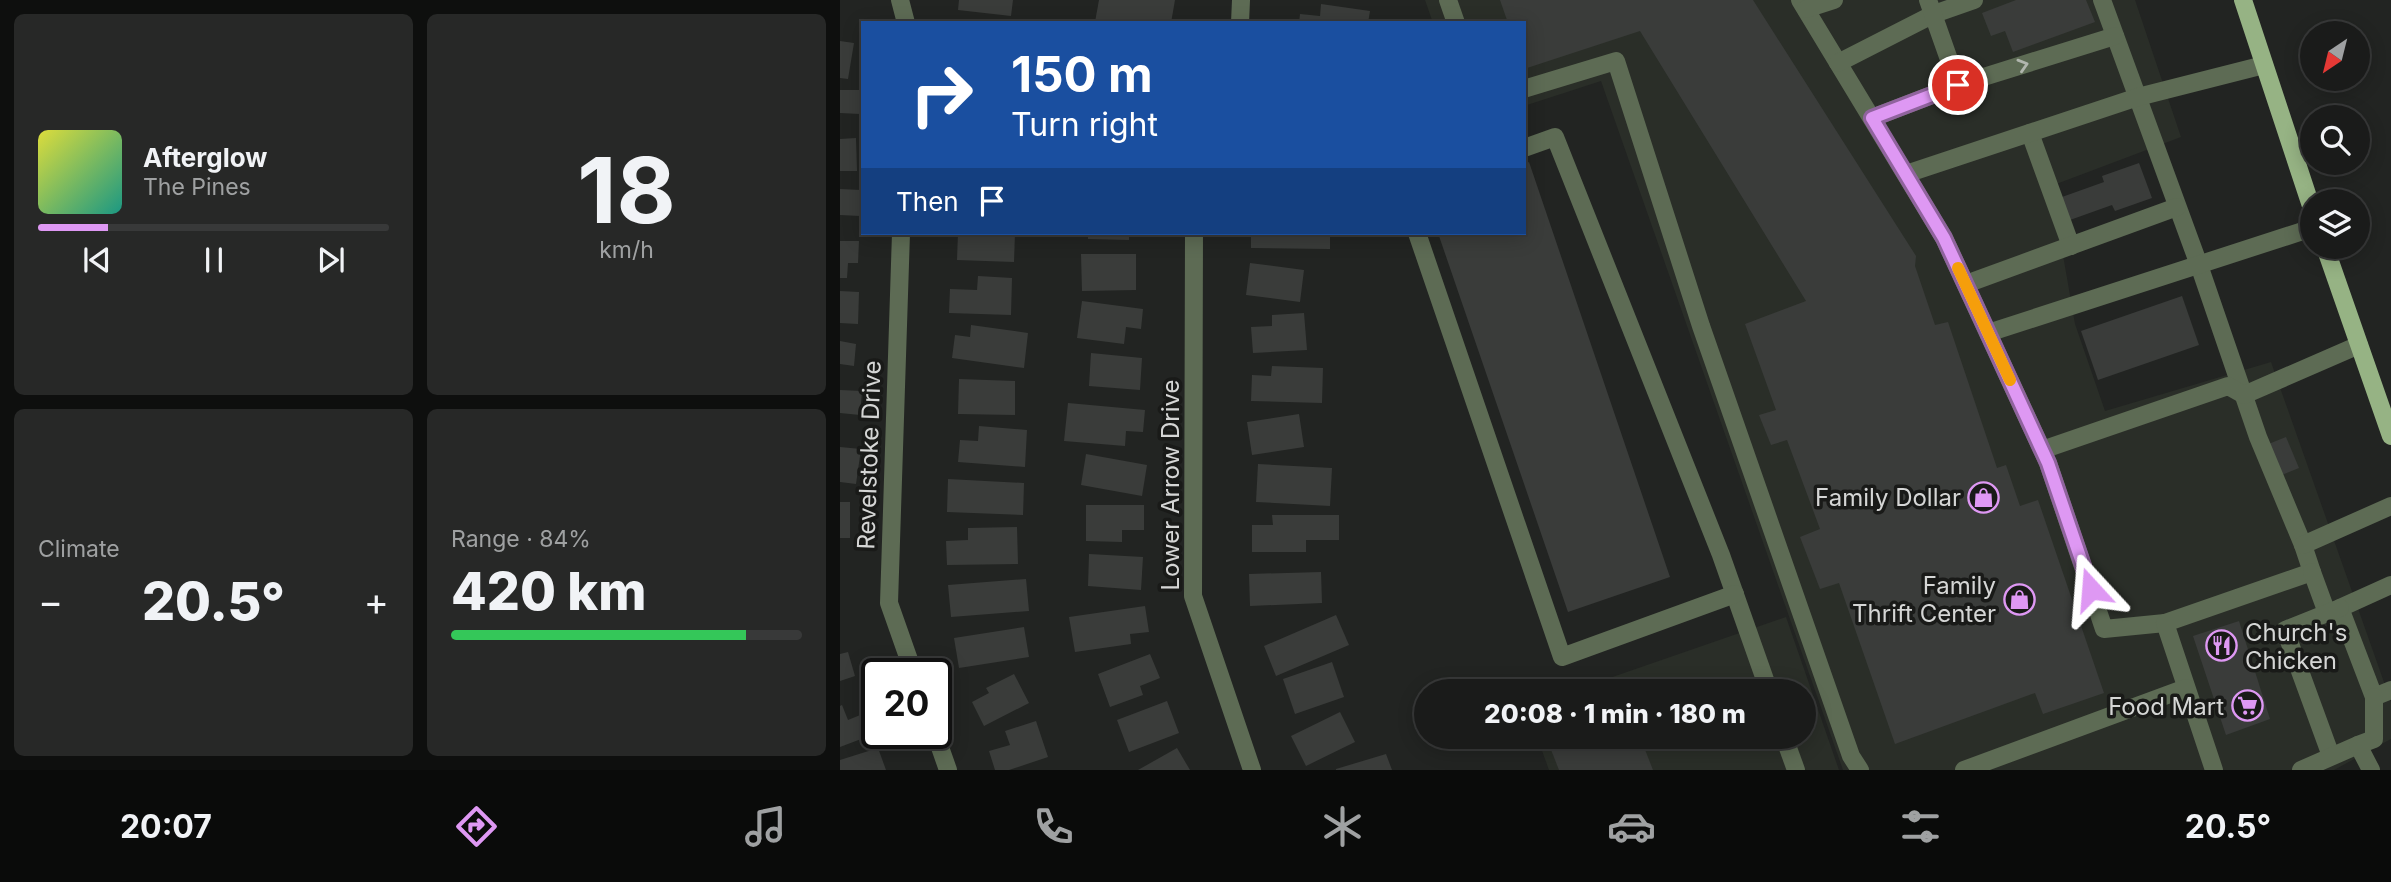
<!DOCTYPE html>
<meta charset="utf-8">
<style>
:root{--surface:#1a1b1a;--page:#272827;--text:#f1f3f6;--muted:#9fa1a2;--line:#383939;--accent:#de98f3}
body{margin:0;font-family:Inter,sans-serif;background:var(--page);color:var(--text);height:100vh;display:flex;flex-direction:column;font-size:26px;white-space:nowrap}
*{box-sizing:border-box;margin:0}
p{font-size:23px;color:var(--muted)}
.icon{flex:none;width:38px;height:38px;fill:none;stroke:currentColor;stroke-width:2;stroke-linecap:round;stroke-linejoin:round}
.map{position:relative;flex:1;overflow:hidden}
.panel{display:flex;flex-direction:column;gap:14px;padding:14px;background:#0e0f0e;width:840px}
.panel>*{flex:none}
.hud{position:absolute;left:21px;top:21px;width:665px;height:214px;border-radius:0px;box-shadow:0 4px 18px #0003,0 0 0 2px var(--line);background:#1a4fa0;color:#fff;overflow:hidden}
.needle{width:46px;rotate:215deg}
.buttons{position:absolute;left:1460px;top:21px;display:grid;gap:14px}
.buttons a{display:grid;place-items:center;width:70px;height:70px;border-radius:50%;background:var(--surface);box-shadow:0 4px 18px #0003,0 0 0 2px var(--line);font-size:35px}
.speed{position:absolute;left:21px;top:658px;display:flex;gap:14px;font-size:35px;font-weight:700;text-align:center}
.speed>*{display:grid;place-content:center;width:91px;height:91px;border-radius:50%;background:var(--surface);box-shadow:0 4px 18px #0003,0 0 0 2px var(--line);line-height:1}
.speed .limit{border:4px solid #111;border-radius:10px;background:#fff;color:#111}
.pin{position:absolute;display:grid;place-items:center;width:60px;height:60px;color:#fff;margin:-30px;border:4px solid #fff;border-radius:50%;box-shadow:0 2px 7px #0007}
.me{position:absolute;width:77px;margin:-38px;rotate:341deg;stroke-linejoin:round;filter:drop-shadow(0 0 5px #0008)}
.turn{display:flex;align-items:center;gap:24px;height:147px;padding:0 35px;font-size:32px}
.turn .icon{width:91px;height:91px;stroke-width:2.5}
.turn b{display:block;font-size:49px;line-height:60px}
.then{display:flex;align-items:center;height:66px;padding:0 35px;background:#0003;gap:14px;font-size:26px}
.big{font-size:52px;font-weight:800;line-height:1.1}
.panel .card{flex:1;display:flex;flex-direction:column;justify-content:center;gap:10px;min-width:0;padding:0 24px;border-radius:10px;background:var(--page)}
.panel .dial{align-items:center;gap:0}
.dial b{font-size:91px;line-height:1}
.song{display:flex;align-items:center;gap:21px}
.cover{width:84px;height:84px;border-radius:10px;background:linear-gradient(135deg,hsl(60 70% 55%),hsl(170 70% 35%))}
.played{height:7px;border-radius:4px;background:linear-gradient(90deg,var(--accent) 20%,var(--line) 20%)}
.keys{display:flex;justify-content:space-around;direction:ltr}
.heat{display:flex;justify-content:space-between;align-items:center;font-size:38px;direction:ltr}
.charge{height:10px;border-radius:5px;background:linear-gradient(90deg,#34c759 84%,var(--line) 0)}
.panel .tiles{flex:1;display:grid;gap:14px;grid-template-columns:repeat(2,1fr)}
.trip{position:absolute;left:574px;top:679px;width:402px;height:70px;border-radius:35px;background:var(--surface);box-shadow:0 4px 18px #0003,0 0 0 2px var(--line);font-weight:800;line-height:70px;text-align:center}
.dock{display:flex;height:112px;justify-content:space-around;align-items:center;background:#0a0b0a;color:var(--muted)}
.dock .icon{width:49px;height:49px}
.dock .active{color:var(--accent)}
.dock b{font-size:32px;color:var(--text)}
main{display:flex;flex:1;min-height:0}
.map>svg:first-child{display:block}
</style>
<main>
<section class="panel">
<div class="tiles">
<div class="card">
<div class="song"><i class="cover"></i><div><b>Afterglow</b><p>The Pines</p></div></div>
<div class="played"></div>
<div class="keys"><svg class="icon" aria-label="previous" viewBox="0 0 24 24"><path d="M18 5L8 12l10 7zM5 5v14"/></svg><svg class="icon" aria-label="pause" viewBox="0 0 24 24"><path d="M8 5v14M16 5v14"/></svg><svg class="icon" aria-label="next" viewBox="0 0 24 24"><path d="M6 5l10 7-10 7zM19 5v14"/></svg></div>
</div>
<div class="card dial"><b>18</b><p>km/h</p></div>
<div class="card"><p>Climate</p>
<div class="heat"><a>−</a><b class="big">20.5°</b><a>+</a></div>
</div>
<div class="card"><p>Range · 84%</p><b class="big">420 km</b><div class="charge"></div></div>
</div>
</section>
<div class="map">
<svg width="1551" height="770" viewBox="0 0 1551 770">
<rect width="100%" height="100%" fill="#222422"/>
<g fill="#2a2e28">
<polygon points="585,0 1295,0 1341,137 1211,186 1235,324 1265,411 1431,362 1551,702 1551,739 1494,770 1003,770 761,81 684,106 684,23 593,23"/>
<polygon points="946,617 999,770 709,770 697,737 964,737 964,691 732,691"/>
</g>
<g fill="#3a3c3a">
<polygon points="119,0 173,0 171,16 118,10"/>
<polygon points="259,0 335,0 331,23 259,23 255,22"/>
<polygon points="660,0 913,0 1076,256 1075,266 1095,325 1108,322 1157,468 1166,465 1180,506 1198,500 1264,693 1203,714 1195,693 1055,744 999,583 980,589 960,537 980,529 947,440 931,445 919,415 936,410 905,324 966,301 800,31 684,69 684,23 668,23"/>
<polygon points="1176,0 1246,0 1255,22 1173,52 1165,31 1151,36 1142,13"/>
<polygon points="481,4 530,11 528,23 459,23 460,14 480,16"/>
<polygon points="0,41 14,43 8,79 0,78"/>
<polygon points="0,90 21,90 20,114 0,113"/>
<polygon points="16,138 17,171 0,171 0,139"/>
<polygon points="689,162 830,577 728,612 598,233 684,233 684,164"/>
<polygon points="1299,163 1312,198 1275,211 1272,205 1230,220 1222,197 1264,182 1262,176"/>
<polygon points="0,189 21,190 20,216 0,215"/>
<polygon points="118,233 175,233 174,262 117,260"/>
<polygon points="248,233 289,233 289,240 248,239"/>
<polygon points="411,233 490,233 490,249 411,248"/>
<polygon points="0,241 19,241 18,263 8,263 7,278 0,278"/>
<polygon points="241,254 296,254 296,290 242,291"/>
<polygon points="410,263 464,270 460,302 406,295"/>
<polygon points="138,276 172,278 171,315 109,313 110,289 137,290"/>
<polygon points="0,291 19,292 18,324 0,323"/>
<polygon points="1342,296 1359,345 1258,380 1241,331"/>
<polygon points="242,301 303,309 301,329 286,327 284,344 237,338"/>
<polygon points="464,313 467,350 413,353 411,327 432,326 432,315"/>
<polygon points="131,325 188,333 184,368 112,358 115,335 130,337"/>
<polygon points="0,341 16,344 14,366 0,364"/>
<polygon points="251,353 302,358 300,390 249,386"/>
<polygon points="432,366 483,368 482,403 411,401 412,375 431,376"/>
<polygon points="119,379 175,381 175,415 118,414"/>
<polygon points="0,390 22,391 20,415 0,413"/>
<polygon points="228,403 305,410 303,432 286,431 285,446 224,441"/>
<polygon points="459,414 464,447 412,455 407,422"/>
<polygon points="139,426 187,430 185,467 118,462 120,440 138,441"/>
<polygon points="1446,437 1459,468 1439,476 1426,445"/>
<polygon points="0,447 21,449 16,484 0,482"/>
<polygon points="246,454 307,465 302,496 241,485"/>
<polygon points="418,464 492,468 490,506 416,502"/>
<polygon points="108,479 184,483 183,515 107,512"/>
<rect x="0" y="502" width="10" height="36"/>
<polygon points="246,505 304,505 304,530 282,530 282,542 246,541"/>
<polygon points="432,515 499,515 499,540 466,540 466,552 412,552 412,525 433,525"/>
<polygon points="177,527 178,564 107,565 106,541 128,540 128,528"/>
<polygon points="249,554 303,557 301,590 248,586"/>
<polygon points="481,572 482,603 410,606 409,574"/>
<polygon points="186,579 189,611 111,617 108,585"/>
<polygon points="305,606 309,632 290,634 291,644 235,652 229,617"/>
<polygon points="496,615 509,645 436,676 424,646"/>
<polygon points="1399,621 1430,719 1386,735 1353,636"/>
<polygon points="184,627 189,657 119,668 114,638"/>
<polygon points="8,652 15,676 0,681 0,654"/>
<polygon points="310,654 320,678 300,686 303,695 270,707 258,674"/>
<polygon points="492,662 504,697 455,714 443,679"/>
<polygon points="174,674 189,703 144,726 132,702 149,693 146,688"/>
<polygon points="327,701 339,733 289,752 277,720"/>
<polygon points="2,705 8,720 30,711 37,733 0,747 0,706"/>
<polygon points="500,712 515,742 466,766 451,736"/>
<polygon points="196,721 208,757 169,770 155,770 149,751 170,745 165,731"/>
<polygon points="706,737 800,737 813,770 719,770"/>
<polygon points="38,748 46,770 0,770 0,760"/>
<polygon points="337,748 350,770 298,770"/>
<polygon points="546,754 552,770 496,770 496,769"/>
</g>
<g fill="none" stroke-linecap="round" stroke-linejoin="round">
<g stroke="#5d6b54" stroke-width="18">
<polyline points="60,0 66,23"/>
<polyline points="608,0 616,23"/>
<polyline points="960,0 1104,238 1208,463 1264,629 1325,623"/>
<polyline points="1262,0 1359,265 1418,437 1463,545 1472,572 1325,623 1374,770"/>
<polyline points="966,9 994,0"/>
<polyline points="400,23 401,0"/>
<polyline points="998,63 1094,14 1134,0"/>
<polyline points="1118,85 1275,36"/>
<polyline points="684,89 776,61 861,326 1011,756 1020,770"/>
<polyline points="1032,118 1118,85 1088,0"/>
<polyline points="1190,133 1231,246"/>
<polyline points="684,148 715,137 881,555 929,691"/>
<polyline points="1066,174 1298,97 1424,65"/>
<polyline points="61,233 49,603 74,674"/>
<polyline points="354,233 353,596 412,770"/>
<polyline points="577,233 722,657 895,594"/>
<polyline points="1126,284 1337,207"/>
<polyline points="1148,333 1472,228"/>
<polyline points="1202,450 1388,386 1404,395 1519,345"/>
<polyline points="1463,545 1551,506"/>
<polyline points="1472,572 1487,613"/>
<polyline points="1551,585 1500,608 1534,697 1551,690"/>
<polyline points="95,733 108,770"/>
<polyline points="944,737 956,770"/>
<polyline points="1491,756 1445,630 1500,608"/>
<polyline points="1124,770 1346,688"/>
<polyline points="1461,770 1518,745"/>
<polyline points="1531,770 1518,745 1534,739 1534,697"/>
</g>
<g stroke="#96b384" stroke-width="18">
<polyline points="1403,0 1472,209"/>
<polyline points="1485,247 1551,436"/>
</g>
</g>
<defs><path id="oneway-chevron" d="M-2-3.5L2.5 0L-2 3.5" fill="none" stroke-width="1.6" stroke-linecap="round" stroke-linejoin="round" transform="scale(1.75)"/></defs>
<use stroke="#b1b6ae" href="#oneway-chevron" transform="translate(1183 65) rotate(-17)"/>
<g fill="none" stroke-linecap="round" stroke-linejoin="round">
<defs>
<polyline id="route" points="1118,85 1032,118 1104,238 1137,309 1208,463 1251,589"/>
</defs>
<use href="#route" stroke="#90639e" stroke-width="18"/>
<use href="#route" stroke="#de98f3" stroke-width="12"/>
<polyline stroke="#f59e0b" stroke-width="12" points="1118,268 1170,380"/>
</g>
<defs>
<symbol id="shop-ring" viewBox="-11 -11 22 22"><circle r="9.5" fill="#191a18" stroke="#de98f3" stroke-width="1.5"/><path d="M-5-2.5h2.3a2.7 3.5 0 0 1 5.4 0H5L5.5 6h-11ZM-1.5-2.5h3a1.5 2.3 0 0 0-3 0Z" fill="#de98f3"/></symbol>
<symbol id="restaurant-ring" viewBox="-11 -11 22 22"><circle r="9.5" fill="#191a18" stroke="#de98f3" stroke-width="1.5"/><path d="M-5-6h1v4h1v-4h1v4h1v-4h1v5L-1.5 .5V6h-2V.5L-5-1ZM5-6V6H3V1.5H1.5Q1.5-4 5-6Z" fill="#de98f3"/></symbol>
<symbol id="supermarket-ring" viewBox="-11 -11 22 22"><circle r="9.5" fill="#191a18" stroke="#de98f3" stroke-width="1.5"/><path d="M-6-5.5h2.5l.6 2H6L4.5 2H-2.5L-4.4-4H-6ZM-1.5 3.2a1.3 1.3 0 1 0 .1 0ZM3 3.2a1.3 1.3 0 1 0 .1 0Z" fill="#de98f3"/></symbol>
</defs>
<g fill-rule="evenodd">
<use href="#shop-ring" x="1126" y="480" width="35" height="35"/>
<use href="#shop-ring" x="1162" y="582" width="35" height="35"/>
<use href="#restaurant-ring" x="1364" y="628" width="35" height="35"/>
<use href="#supermarket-ring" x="1390" y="688" width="35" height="35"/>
</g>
<g text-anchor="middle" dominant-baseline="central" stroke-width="7" stroke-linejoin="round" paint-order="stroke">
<g font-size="24" fill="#d5d6d5" stroke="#191a18">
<text transform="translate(29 455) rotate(-88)">Revelstoke Drive</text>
<text transform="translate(330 485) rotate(-90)">Lower Arrow Drive</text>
</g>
<g font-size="24" fill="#d5d6d5" stroke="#191a18" text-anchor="end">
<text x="1121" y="497">Family Dollar</text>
<text x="1156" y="585">Family<tspan x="1156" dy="28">Thrift Center</tspan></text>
<text x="1405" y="632" text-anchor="start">Church's<tspan x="1405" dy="28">Chicken</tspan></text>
<text x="1384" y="706">Food Mart</text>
</g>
</g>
</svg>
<div class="buttons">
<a><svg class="needle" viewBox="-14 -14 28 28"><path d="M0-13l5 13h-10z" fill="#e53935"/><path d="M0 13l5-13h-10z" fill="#9fa1a2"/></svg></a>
<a><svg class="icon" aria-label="search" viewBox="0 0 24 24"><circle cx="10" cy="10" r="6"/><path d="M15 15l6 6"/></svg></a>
<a><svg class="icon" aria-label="layers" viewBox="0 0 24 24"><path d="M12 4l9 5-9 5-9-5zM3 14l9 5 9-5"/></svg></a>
</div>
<div class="speed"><div class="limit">20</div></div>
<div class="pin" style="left:1118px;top:85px;background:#d93025"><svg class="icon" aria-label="arrive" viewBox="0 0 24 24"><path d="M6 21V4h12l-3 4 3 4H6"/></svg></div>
<svg class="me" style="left:1251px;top:589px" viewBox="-20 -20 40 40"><path d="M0-17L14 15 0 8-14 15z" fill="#de98f3" stroke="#fff" stroke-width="4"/></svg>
<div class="trip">20:08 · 1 min · 180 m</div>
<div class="hud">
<div class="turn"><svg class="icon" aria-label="right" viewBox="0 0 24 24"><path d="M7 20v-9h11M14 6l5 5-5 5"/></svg><div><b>150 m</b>Turn right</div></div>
<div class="then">Then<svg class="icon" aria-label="arrive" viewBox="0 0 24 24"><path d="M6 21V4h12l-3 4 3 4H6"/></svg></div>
</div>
</div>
</main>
<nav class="dock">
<b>20:07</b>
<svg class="icon active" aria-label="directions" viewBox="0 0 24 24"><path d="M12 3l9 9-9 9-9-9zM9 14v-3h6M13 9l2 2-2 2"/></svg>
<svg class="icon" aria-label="music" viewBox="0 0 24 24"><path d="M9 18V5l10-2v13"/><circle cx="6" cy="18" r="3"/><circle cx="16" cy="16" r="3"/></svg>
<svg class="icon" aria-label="phone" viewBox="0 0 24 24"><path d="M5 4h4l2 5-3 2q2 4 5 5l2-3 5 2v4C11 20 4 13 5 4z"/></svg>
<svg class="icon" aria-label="climate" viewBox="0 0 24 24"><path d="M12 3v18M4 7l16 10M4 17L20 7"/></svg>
<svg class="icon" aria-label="car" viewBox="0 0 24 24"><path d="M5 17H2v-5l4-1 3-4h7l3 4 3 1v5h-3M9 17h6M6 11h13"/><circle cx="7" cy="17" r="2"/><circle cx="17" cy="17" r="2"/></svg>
<svg class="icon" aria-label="filters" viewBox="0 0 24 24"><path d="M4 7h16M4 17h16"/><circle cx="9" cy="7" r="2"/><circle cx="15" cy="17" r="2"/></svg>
<b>20.5°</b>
</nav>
